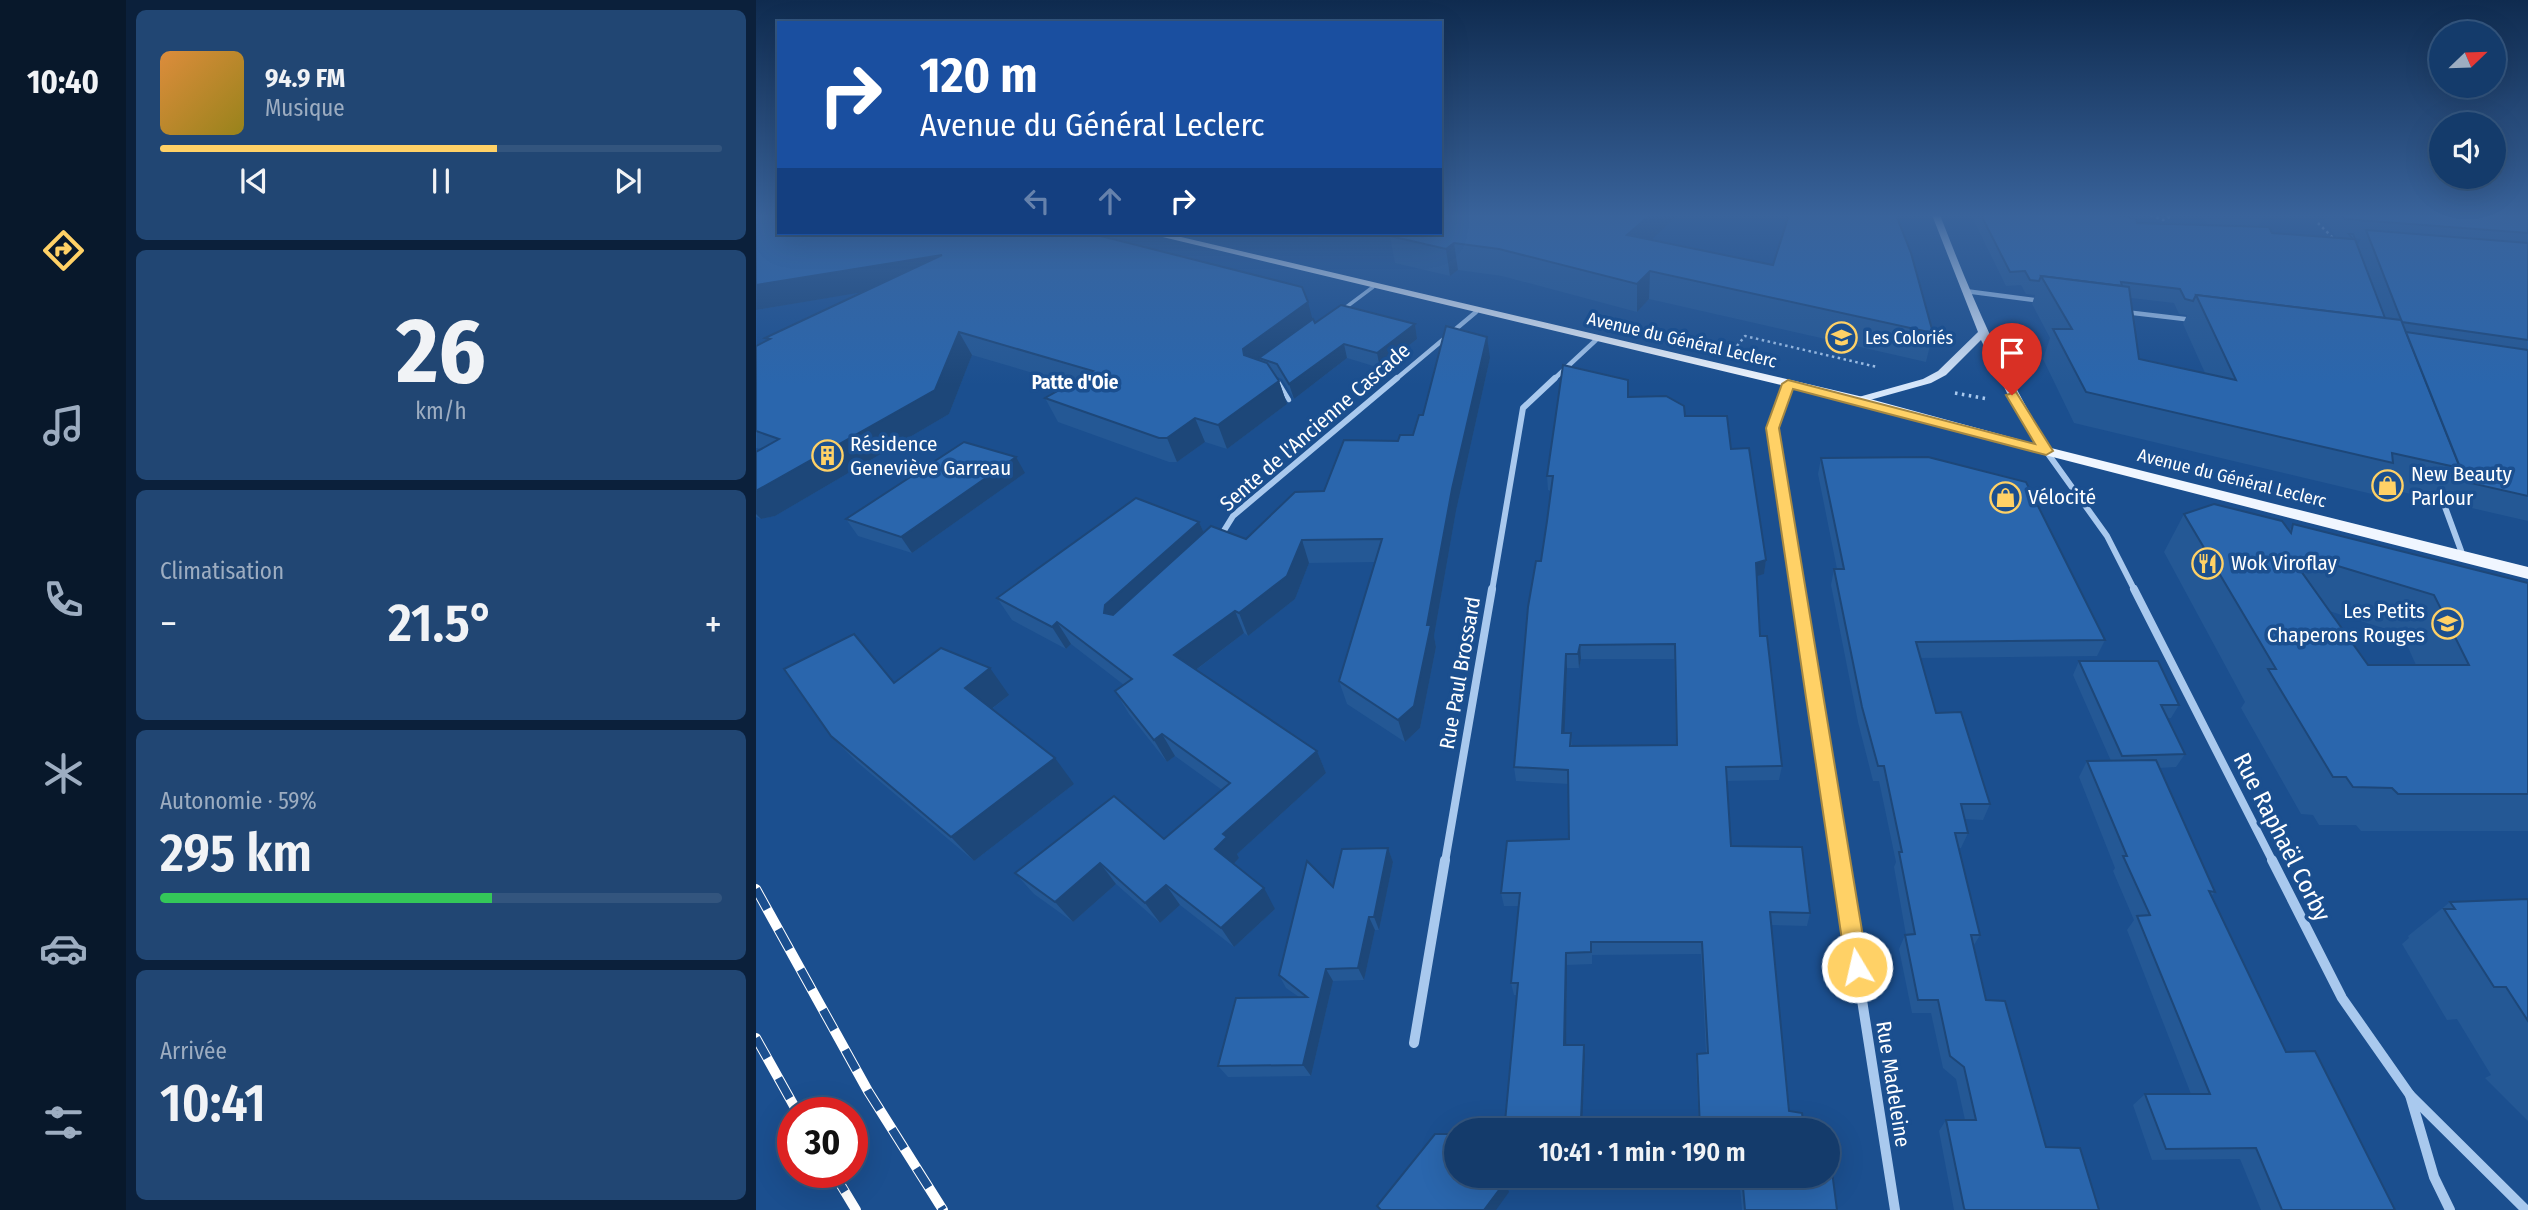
<!DOCTYPE html>
<html lang="fr">
<meta charset="utf-8">
<style>
:root{--surface:#143b6b;--page:#214673;--text:#f1f3f6;--muted:#9dadc1;--line:#33557e;--accent:#ffd166}
body{margin:0;font-family:"Fira Sans Condensed",sans-serif;background:var(--page);color:var(--text);height:100vh;display:flex;flex-direction:column;font-size:26px;white-space:nowrap}
*{box-sizing:border-box;margin:0}
p{font-size:23px;color:var(--muted)}
.icon{flex:none;width:38px;height:38px;fill:none;stroke:currentColor;stroke-width:2;stroke-linecap:round;stroke-linejoin:round}
.map{position:relative;flex:1;overflow:hidden}
.drawer{display:flex;flex-direction:column;gap:10px;padding:10px;background:#0b203b;width:630px}
.drawer>*{flex:none}
.guide{position:absolute;left:21px;top:21px;width:665px;height:214px;border-radius:0px;box-shadow:0 7px 28px #0002,0 0 0 2px var(--line);background:#1a4fa0;color:#fff;overflow:hidden}
.needle{width:46px;rotate:67deg}
.fabs{position:absolute;left:1673px;top:21px;display:grid;gap:14px}
.fabs a{display:grid;place-items:center;width:77px;height:77px;border-radius:50%;background:var(--surface);box-shadow:0 7px 28px #0002,0 0 0 2px var(--line);font-size:35px}
.speed{position:absolute;left:21px;top:1097px;display:flex;gap:14px;font-size:35px;font-weight:700;text-align:center}
.speed>*{display:grid;place-content:center;width:91px;height:91px;border-radius:50%;background:var(--surface);box-shadow:0 7px 28px #0002,0 0 0 2px var(--line);line-height:1}
.speed .limit{border:10px solid #d22;background:#fff;color:#111}
.pin{position:absolute;display:grid;place-items:center;width:60px;height:60px;color:#fff;margin:-72px -30px;border-radius:50% 50% 50% 0;rotate:-45deg;box-shadow:0 0 7px #0007}
.pin .icon{rotate:45deg}
.me{position:absolute;width:77px;margin:-38px;rotate:351deg;stroke-linejoin:round;filter:drop-shadow(0 0 5px #0008)}
.turn{display:flex;align-items:center;gap:24px;height:147px;padding:0 28px;font-size:32px}
.turn .icon{width:91px;height:91px;stroke-width:2.5}
.turn b{display:block;font-size:49px;line-height:60px}
.lanes{display:flex;align-items:center;height:66px;padding:0 28px;background:#0003;justify-content:center;gap:35px;direction:ltr}
.lanes .off{opacity:.35}
.big{font-size:52px;font-weight:600;line-height:1.1}
.drawer .tile{flex:1;display:flex;flex-direction:column;justify-content:center;gap:10px;min-width:0;padding:0 24px;border-radius:10px;background:var(--page)}
.drawer .dial{align-items:center;gap:0}
.dial b{font-size:91px;line-height:1}
.song{display:flex;align-items:center;gap:21px}
.cover{width:84px;height:84px;border-radius:10px;background:linear-gradient(135deg,hsl(30 70% 55%),hsl(50 70% 35%))}
.played{height:7px;border-radius:4px;background:linear-gradient(90deg,var(--accent) 60%,var(--line) 60%)}
.keys{display:flex;justify-content:space-around;direction:ltr}
.heat{display:flex;justify-content:space-between;align-items:center;font-size:38px;direction:ltr}
.charge{height:10px;border-radius:5px;background:linear-gradient(90deg,#34c759 59%,var(--line) 0)}
.trip{position:absolute;left:688px;top:1118px;width:396px;height:70px;border-radius:35px;background:var(--surface);box-shadow:0 7px 28px #0002,0 0 0 2px var(--line);font-weight:600;line-height:70px;text-align:center}
main{display:flex;flex:1;min-height:0}
.dock{display:flex;flex-direction:column;width:126px;justify-content:space-around;align-items:center;background:#08182b;color:var(--muted)}
.dock .icon{width:49px;height:49px}
.dock .active{color:var(--accent)}
.dock b{font-size:32px;color:var(--text)}
.map>svg:first-child{display:block}
</style>
<main>
<nav class="dock">
<b>10:40</b>
<svg class="icon active" aria-label="directions" viewBox="0 0 24 24"><path d="M12 3l9 9-9 9-9-9zM9 14v-3h6M13 9l2 2-2 2"/></svg>
<svg class="icon" aria-label="music" viewBox="0 0 24 24"><path d="M9 18V5l10-2v13"/><circle cx="6" cy="18" r="3"/><circle cx="16" cy="16" r="3"/></svg>
<svg class="icon" aria-label="phone" viewBox="0 0 24 24"><path d="M5 4h4l2 5-3 2q2 4 5 5l2-3 5 2v4C11 20 4 13 5 4z"/></svg>
<svg class="icon" aria-label="climate" viewBox="0 0 24 24"><path d="M12 3v18M4 7l16 10M4 17L20 7"/></svg>
<svg class="icon" aria-label="car" viewBox="0 0 24 24"><path d="M5 17H2v-5l4-1 3-4h7l3 4 3 1v5h-3M9 17h6M6 11h13"/><circle cx="7" cy="17" r="2"/><circle cx="17" cy="17" r="2"/></svg>
<svg class="icon" aria-label="filters" viewBox="0 0 24 24"><path d="M4 7h16M4 17h16"/><circle cx="9" cy="7" r="2"/><circle cx="15" cy="17" r="2"/></svg>
</nav>
<section class="drawer">
<div class="tile">
<div class="song"><i class="cover"></i><div><b>94.9 FM</b><p>Musique</p></div></div>
<div class="played"></div>
<div class="keys"><svg class="icon" aria-label="previous" viewBox="0 0 24 24"><path d="M18 5L8 12l10 7zM5 5v14"/></svg><svg class="icon" aria-label="pause" viewBox="0 0 24 24"><path d="M8 5v14M16 5v14"/></svg><svg class="icon" aria-label="next" viewBox="0 0 24 24"><path d="M6 5l10 7-10 7zM19 5v14"/></svg></div>
</div>
<div class="tile dial"><b>26</b><p>km/h</p></div>
<div class="tile"><p>Climatisation</p>
<div class="heat"><a>−</a><b class="big">21.5°</b><a>+</a></div>
</div>
<div class="tile"><p>Autonomie · 59%</p><b class="big">295 km</b><div class="charge"></div></div>
<div class="tile"><p>Arrivée</p><b class="big">10:41</b></div>
</section>
<div class="map">
<svg width="1772" height="1210" viewBox="0 0 1772 1210">
<rect width="100%" height="100%" fill="#1b4f8f"/>
<g fill="none" stroke-linecap="round" stroke-linejoin="round">
<g stroke="#a9c9ee" stroke-width="2.5" stroke-dasharray="2.5 3.5" stroke-linecap="butt">
<polyline points="1395,215 1407,220 1416,216"/>
<polyline points="1562,223 1579,240"/>
<polyline points="981,346 989,336 1121,367"/>
</g>
<polyline stroke="#a9c9ee" stroke-width="3.5" stroke-dasharray="2.5 4.5" stroke-linecap="butt" points="1199,393 1232,399"/>
<polyline stroke="#a9c9ee" stroke-width="3.5" points="585,311 617,287"/>
<polyline stroke="#a9c9ee" stroke-width="4.5" points="522,382 533,400"/>
<g stroke="#a9c9ee" stroke-width="4.5">
<polyline points="1209,291 1285,301"/>
<polyline points="1369,312 1437,320"/>
<polyline points="639,380 720,312"/>
<polyline points="797,380 840,340"/>
</g>
<g stroke="#a9c9ee" stroke-width="6">
<polyline points="1032,384 1016,427 1042,591"/>
<polyline points="1290,451 1351,536 1379,591"/>
<polyline points="1682,488 1707,556"/>
<polyline points="464,537 477,516 641,378"/>
<polyline points="736,591 767,408 799,378"/>
</g>
<g stroke="#a9c9ee" stroke-width="8">
<polyline points="1041,589 1084,862"/>
<polyline points="1378,589 1517,862"/>
<polyline points="689,862 736,589"/>
</g>
<g stroke="#a9c9ee" stroke-width="10">
<polyline points="1084,860 1139,1210"/>
<polyline points="1516,860 1586,998 1654,1095 1770,1210"/>
<polyline points="658,1043 689,860"/>
<polyline points="1654,1095 1678,1177 1694,1210"/>
</g>
<path fill="#d6e6fa" fill-rule="evenodd" d="M1176,215H1184C1216,298 1249,375 1296,451L1294,453H1286L1284,451L1252,395L1225,340L1190,375L1175,383L1103,403L1097,400L1099,398L1167,379L1182,371L1222,332Z"/>
<polygon fill="#f0f6ff" fill-rule="evenodd" points="390,233 408,233 1103,396 1295,448 1772,567 1772,579 1285,454 1100,403"/>
<defs>
<g id="rail">
<polyline points="0,889 112,1091 187,1210"/>
<polyline points="0,1038 42,1113"/>
<polyline points="77,1172 100,1210"/>
</g>
</defs>
<use href="#rail" stroke="#fff" stroke-width="10"/>
<use href="#rail" stroke="#1b4f8f" stroke-width="8" stroke-dasharray="23" stroke-linecap="butt"/>
</g>
<g fill="#245895" fill-rule="evenodd">
<polygon points="0,215 557,320 559,323 659,324 661,339 624,368 591,358 538,399 526,379 521,377 523,381 531,404 471,449 449,442 421,462 413,462 302,422 289,398 314,384 216,355 193,414 19,516 5,519 0,517 0,452 5,449 0,448 0,346 11,341 9,338 106,292 0,310"/>
<path d="M1218,215H1362L1381,223L1451,225L1447,215H1508L1502,227L1516,233L1590,239L1591,238L1580,237L1566,215H1772V521L1694,503L1689,489L1680,500L1621,486L1616,494L1318,423L1287,359L1294,338L1276,304L1279,295L1270,294L1265,285L1250,286L1217,219ZM1598,238L1605,239L1601,246ZM1375,298L1418,303L1423,314L1431,315L1427,324L1449,373L1383,359Z"/>
<polygon points="534,233 569,233 562,238 555,238"/>
<polygon points="629,233 684,233 895,240 1177,333 1170,362 893,299 881,312 746,276 702,270 694,276 639,263 634,236 637,235"/>
<polygon points="734,358 700,511 678,636 680,647 664,728 649,742 591,704 583,681 620,562 553,563 539,599 492,636 488,633 440,670 561,751 570,773 481,854 483,858 478,864 519,909 478,947 424,905 404,923 360,884 317,922 278,894 259,873 408,839 466,790 419,756 411,762 373,714 359,691 368,685 315,644 310,649 256,620 241,598 443,522 448,533 490,539 568,491 642,441 657,435 667,415"/>
<path d="M872,397L929,416L975,449L1010,560L1008,574L1000,576L1004,636L1026,766L1023,780L971,781L975,846L1054,913L1051,926L1015,925L1033,1111L1048,1130H943L940,1065L941,1054L950,1053L945,954L836,955V964L811,965L810,1045L829,1056L826,1130H751L749,1122L761,995H758L755,983L763,906H748L745,893L813,839V784L760,781L758,767L795,491L792,490L791,476ZM825,659H918L920,745L816,746L815,733H808L811,668H823Z"/>
<polygon points="1065,458 1349,640 1341,656 1164,658 1180,713 1234,804 1227,820 1209,819 1212,833 1205,848 1203,848 1224,935 1218,945 1230,1000 1290,1147 1343,1210 1198,1210 1183,1131 1190,1120 1209,1120 1200,1079 1187,1068 1175,1013 1156,1013 1143,949 1149,935 1150,935 1138,867 1140,862 1123,781 1117,781 1102,722 1075,585 1078,569 1081,569 1062,474"/>
<polygon points="269,473 156,553 102,536 90,519"/>
<path d="M1428,514L1533,531L1537,524L1772,583V831H1605L1600,825H1563L1557,815L1545,814L1485,708L1489,702L1408,552ZM1573,611L1646,634L1660,665H1612Z"/>
<polygon points="1323,661 1423,705 1415,718 1411,718 1429,754 1420,767 1403,768 1459,892 1455,896 1530,1052 1639,1210 1505,1210 1484,1159 1396,1160 1377,1105 1389,1094 1435,1094 1371,930 1378,920 1357,871 1359,868 1323,777 1331,761 1355,761 1317,675"/>
<polygon points="138,683 253,695 236,709 318,784 218,861 101,762 75,736"/>
<polygon points="632,848 637,862 623,930 619,930 608,980 577,981 555,1076 472,1077 462,1066 543,997 530,988 523,975 577,887"/>
<polygon points="1772,899 1772,1121 1729,1078 1735,1075 1701,1019 1691,1020 1646,944 1653,938 1652,936 1694,902"/>
<polygon points="983,1176 1071,1176 1081,1210 986,1210"/>
</g>
<g fill="#1d4779">
<polygon points="894,215 922,215 872,262 871,235"/>
<polygon points="561,233 569,233 562,238"/>
<polygon points="698,243 702,270 694,276 690,249"/>
<polygon points="186,255 197,277 0,310 0,285"/>
<polygon points="894,271 893,299 881,312 881,284"/>
<polygon points="552,302 558,325 503,358 505,364 494,372 487,349"/>
<polygon points="659,324 661,339 624,368 621,353"/>
<polygon points="203,332 216,355 193,414 19,516 5,519 0,514 0,491"/>
<polygon points="731,337 734,358 700,511 678,636 680,647 664,728 649,742 642,720 671,625 696,489"/>
<polygon points="588,344 591,358 538,399 533,384"/>
<polygon points="523,381 531,404 471,449 462,425"/>
<polygon points="439,418 449,442 421,462 411,438"/>
<polygon points="260,457 269,473 156,553 145,537"/>
<polygon points="443,522 453,544 362,627 348,613 349,605"/>
<polygon points="546,540 553,563 539,599 492,636 483,613"/>
<polygon points="1010,560 1008,574 998,577 1000,563"/>
<polygon points="479,611 488,633 429,678 418,655"/>
<polygon points="301,622 315,644 310,649 296,627"/>
<polygon points="824,645 825,659 823,668 822,654"/>
<polygon points="810,654 811,668 808,747 806,733"/>
<polygon points="234,668 253,695 229,714 209,688"/>
<polygon points="406,734 419,756 411,762 398,740"/>
<polygon points="561,751 570,773 481,854 483,858 472,870 459,849 467,834"/>
<polygon points="299,758 318,784 218,861 195,837"/>
<polygon points="632,848 637,862 623,930 618,917"/>
<polygon points="344,863 360,884 317,922 299,902"/>
<polygon points="410,885 424,905 404,923 389,903"/>
<polygon points="508,888 519,909 478,947 465,928"/>
<polygon points="613,917 619,930 608,980 602,968"/>
<polygon points="810,953 811,965 810,1057 808,1045"/>
<polygon points="570,969 577,981 555,1076 547,1065"/>
<polygon points="828,1045 829,1056 826,1130 825,1120"/>
<polygon points="749,1182 753,1192 740,1210 728,1210"/>
</g>
<g fill="#2a66ad" stroke="#1d4779" stroke-width="2" fill-rule="evenodd">
<polygon points="0,215 23,215 23,233 333,233 546,287 552,302 487,349 488,355 511,363 523,381 462,425 439,418 411,438 403,438 289,398 337,371 203,332 179,390 0,491 0,452 23,439 0,431 0,346 14,339 9,338 186,255 0,285"/>
<polygon points="684,215 894,215 871,235 1017,265 1033,215 1140,215 1155,253 1177,333 894,271 881,284 743,249 698,243 690,249 634,236 639,233 684,233"/>
<polygon points="1225,215 1358,215 1368,216 1380,219 1381,223 1513,227 1516,233 1597,239 1593,234 1597,234 1629,318 1440,295 1437,301 1429,299 1424,289 1365,282 1366,286 1285,276 1283,281 1274,280 1269,271 1254,272"/>
<polygon points="1587,215 1772,215 1772,233 1589,219"/>
<polygon points="1610,230 1772,243 1772,340 1646,322"/>
<polygon points="1285,276 1373,287 1383,359 1480,380 1440,295 1645,320 1704,468 1636,453 1637,463 1330,392 1297,329 1316,329"/>
<polygon points="585,305 659,324 621,353 588,344 533,384 521,364 503,358 557,319 559,323"/>
<polygon points="690,326 731,337 696,489 671,625 675,625 658,706 642,720 583,681 626,539 546,540 531,576 483,613 479,611 418,655 561,751 467,834 471,837 459,849 508,888 465,928 410,885 389,903 344,863 299,902 259,873 358,796 408,839 474,783 406,734 398,740 359,691 376,679 301,622 296,627 241,598 380,498 443,522 349,605 348,613 357,615 455,526 490,539 539,492 568,491 588,440 642,441 644,435 657,435 663,415 667,415"/>
<polygon points="1650,332 1772,350 1772,496 1710,482"/>
<path d="M807,365L872,380V397L910,396L928,406L929,416H971L975,449L993,448L1010,560L1000,563L1004,636H1011L1026,766L970,767L975,846L1046,847L1054,913L1014,912L1033,1111L1046,1113L1048,1130H944L941,1054L952,1053L946,942H835V952L810,953L808,1045H828L825,1120L749,1122L762,983H755L764,893H745L751,841L813,839L812,770L758,767L772,607L780,561H785L791,521L797,476H791ZM919,644L921,745L814,746L815,733H806L810,654H822L824,645Z"/>
<polygon points="208,442 260,457 145,537 90,519"/>
<polygon points="1172,457 1270,482 1349,640 1160,642 1180,713 1205,712 1234,804 1205,804 1212,833 1199,833 1224,935 1215,935 1230,1000 1249,1001 1290,1147 1324,1148 1343,1210 1209,1210 1208,1208 1190,1120 1220,1120 1208,1067 1194,1056 1182,1000 1162,1000 1149,935 1159,934 1143,852 1146,852 1128,766 1122,766 1106,707 1078,569 1088,569 1065,458"/>
<path d="M1458,504L1526,521L1535,533L1537,524L1772,583V794H1642L1636,788L1597,787L1590,777H1577L1512,669H1520L1428,514ZM1552,557L1678,595L1713,665H1612L1540,564L1561,569Z"/>
<polygon points="98,634 138,683 185,648 234,668 209,688 299,758 195,837 75,736 28,669"/>
<polygon points="1323,661 1402,661 1423,705 1405,705 1429,754 1366,756"/>
<polygon points="1400,760 1459,892 1453,891 1530,1052 1559,1051 1639,1210 1526,1210 1500,1148 1410,1149 1389,1094 1454,1094 1381,916 1394,915 1367,856 1371,856 1331,761"/>
<polygon points="632,848 618,917 613,917 602,968 570,969 547,1065 462,1066 480,998 551,997 523,975 551,861 577,887 586,849"/>
<polygon points="1772,899 1772,1021 1750,987 1738,987 1688,909 1699,909 1694,902"/>
<polygon points="679,1134 693,1134 700,1140 700,1176 742,1176 749,1182 728,1210 625,1210 621,1206"/>
<polygon points="1071,1147 1073,1148 1081,1210 989,1210 986,1176 1071,1176"/>
</g>
<linearGradient id="sky" x2="0" y2="1"><stop stop-color="#0f2b4f"/><stop offset="0.56" stop-color="#39639b"/><stop offset="1" stop-color="#39639b" stop-opacity="0"/></linearGradient>
<rect width="1772" height="385" fill="url(#sky)"/>
<polygon fill="#ffd166" stroke="#a68842" stroke-width="2" points="1032,380 1279,444 1250,395 1260,392 1297,451 1290,455 1037,389 1023,428 1112,967 1109,975 1101,978 1093,975 1090,967 1010,428 1026,384"/>
<defs>
<symbol id="school-ring" viewBox="-11 -11 22 22"><circle r="9.5" fill="#1b4f8f" stroke="#ffd166" stroke-width="1.5"/><path d="M0-5L7-2L0 1L-7-2ZM-4 1L0 2.5L4 1V4Q0 6-4 4Z" fill="#ffd166"/></symbol>
<symbol id="building-ring" viewBox="-11 -11 22 22"><circle r="9.5" fill="#1b4f8f" stroke="#ffd166" stroke-width="1.5"/><path d="M-4-6H4V6H1V3H-1V6H-4ZM-2.5-4.3h1.7v1.8h-1.7ZM.8-4.3h1.7v1.8H.8ZM-2.5-1h1.7V.8h-1.7ZM.8-1h1.7V.8H.8Z" fill="#ffd166"/></symbol>
<symbol id="shop-ring" viewBox="-11 -11 22 22"><circle r="9.5" fill="#1b4f8f" stroke="#ffd166" stroke-width="1.5"/><path d="M-5-2.5h2.3a2.7 3.5 0 0 1 5.4 0H5L5.5 6h-11ZM-1.5-2.5h3a1.5 2.3 0 0 0-3 0Z" fill="#ffd166"/></symbol>
<symbol id="restaurant-ring" viewBox="-11 -11 22 22"><circle r="9.5" fill="#1b4f8f" stroke="#ffd166" stroke-width="1.5"/><path d="M-5-6h1v4h1v-4h1v4h1v-4h1v5L-1.5 .5V6h-2V.5L-5-1ZM5-6V6H3V1.5H1.5Q1.5-4 5-6Z" fill="#ffd166"/></symbol>
</defs>
<g fill-rule="evenodd">
<use href="#school-ring" x="1068" y="320" width="35" height="35"/>
<use href="#building-ring" x="54" y="438" width="35" height="35"/>
<use href="#shop-ring" x="1614" y="468" width="35" height="35"/>
<use href="#shop-ring" x="1232" y="480" width="35" height="35"/>
<use href="#restaurant-ring" x="1434" y="546" width="35" height="35"/>
<use href="#school-ring" x="1674" y="606" width="35" height="35"/>
</g>
<g text-anchor="middle" dominant-baseline="central" stroke-width="7" stroke-linejoin="round" paint-order="stroke">
<g font-size="18" fill="#fff" stroke="#1b4f8f" text-anchor="start">
<text x="1109" y="338">Les Coloriés</text>
</g>
<g font-size="18" fill="#fff" stroke="#1b4f8f">
<text transform="translate(926 340) rotate(13)">Avenue du Général Leclerc</text>
<text transform="translate(1476 478) rotate(14)">Avenue du Général Leclerc</text>
</g>
<g font-size="19" font-weight="bold" fill="#fff" stroke="#1b4f8f">
<text x="319" y="382">Patte d'Oie</text>
</g>
<g font-size="21" fill="#fff" stroke="#1b4f8f">
<text transform="translate(559 427) rotate(-41)">Sente de l'Ancienne Cascade</text>
<text transform="translate(704 673) rotate(-80)">Rue Paul Brossard</text>
<text transform="translate(1137 1084) rotate(81)">Rue Madeleine</text>
</g>
<g font-size="21" fill="#fff" stroke="#1b4f8f" text-anchor="start">
<text x="94" y="444">Résidence<tspan x="94" dy="24">Geneviève Garreau</tspan></text>
<text x="1655" y="474">New Beauty<tspan x="1655" dy="24">Parlour</tspan></text>
<text x="1272" y="497">Vélocité</text>
<text x="1475" y="563">Wok Viroflay</text>
<text x="1669" y="611" text-anchor="end">Les Petits<tspan x="1669" dy="24">Chaperons Rouges</tspan></text>
</g>
<g font-size="24" fill="#fff" stroke="#1b4f8f">
<text transform="translate(1526 837) rotate(63)">Rue Raphaël Corby</text>
</g>
</g>
</svg>
<div class="fabs">
<a><svg class="needle" viewBox="-14 -14 28 28"><path d="M0-13l5 13h-10z" fill="#e53935"/><path d="M0 13l5-13h-10z" fill="#9dadc1"/></svg></a>
<a><svg class="icon" aria-label="sound" viewBox="0 0 24 24"><path d="M4 9h4l5-4v14l-5-4H4zM17 9q2 3 0 6"/></svg></a>
</div>
<div class="speed"><div class="limit">30</div></div>
<div class="pin" style="left:1256px;top:395px;background:#d93025"><svg class="icon" aria-label="arrive" viewBox="0 0 24 24"><path d="M6 21V4h12l-3 4 3 4H6"/></svg></div>
<svg class="me" style="left:1101px;top:967px" viewBox="-20 -20 40 40"><circle r="17" fill="#ffd166" stroke="#fff" stroke-width="3"/><path d="M0-11L8 9 0 5-8 9z" fill="#fff"/></svg>
<div class="trip">10:41 · 1 min · 190 m</div>
<div class="guide">
<div class="turn"><svg class="icon" aria-label="right" viewBox="0 0 24 24"><path d="M7 20v-9h11M14 6l5 5-5 5"/></svg><div><b>120 m</b>Avenue du Général Leclerc</div></div>
<div class="lanes"><svg class="icon off" aria-label="left" viewBox="0 0 24 24"><path d="M17 20v-9H6M10 6l-5 5 5 5"/></svg><svg class="icon off" aria-label="ahead" viewBox="0 0 24 24"><path d="M12 20V5M6 11l6-6 6 6"/></svg><svg class="icon" aria-label="right" viewBox="0 0 24 24"><path d="M7 20v-9h11M14 6l5 5-5 5"/></svg></div>
</div>
</div>
</main>
